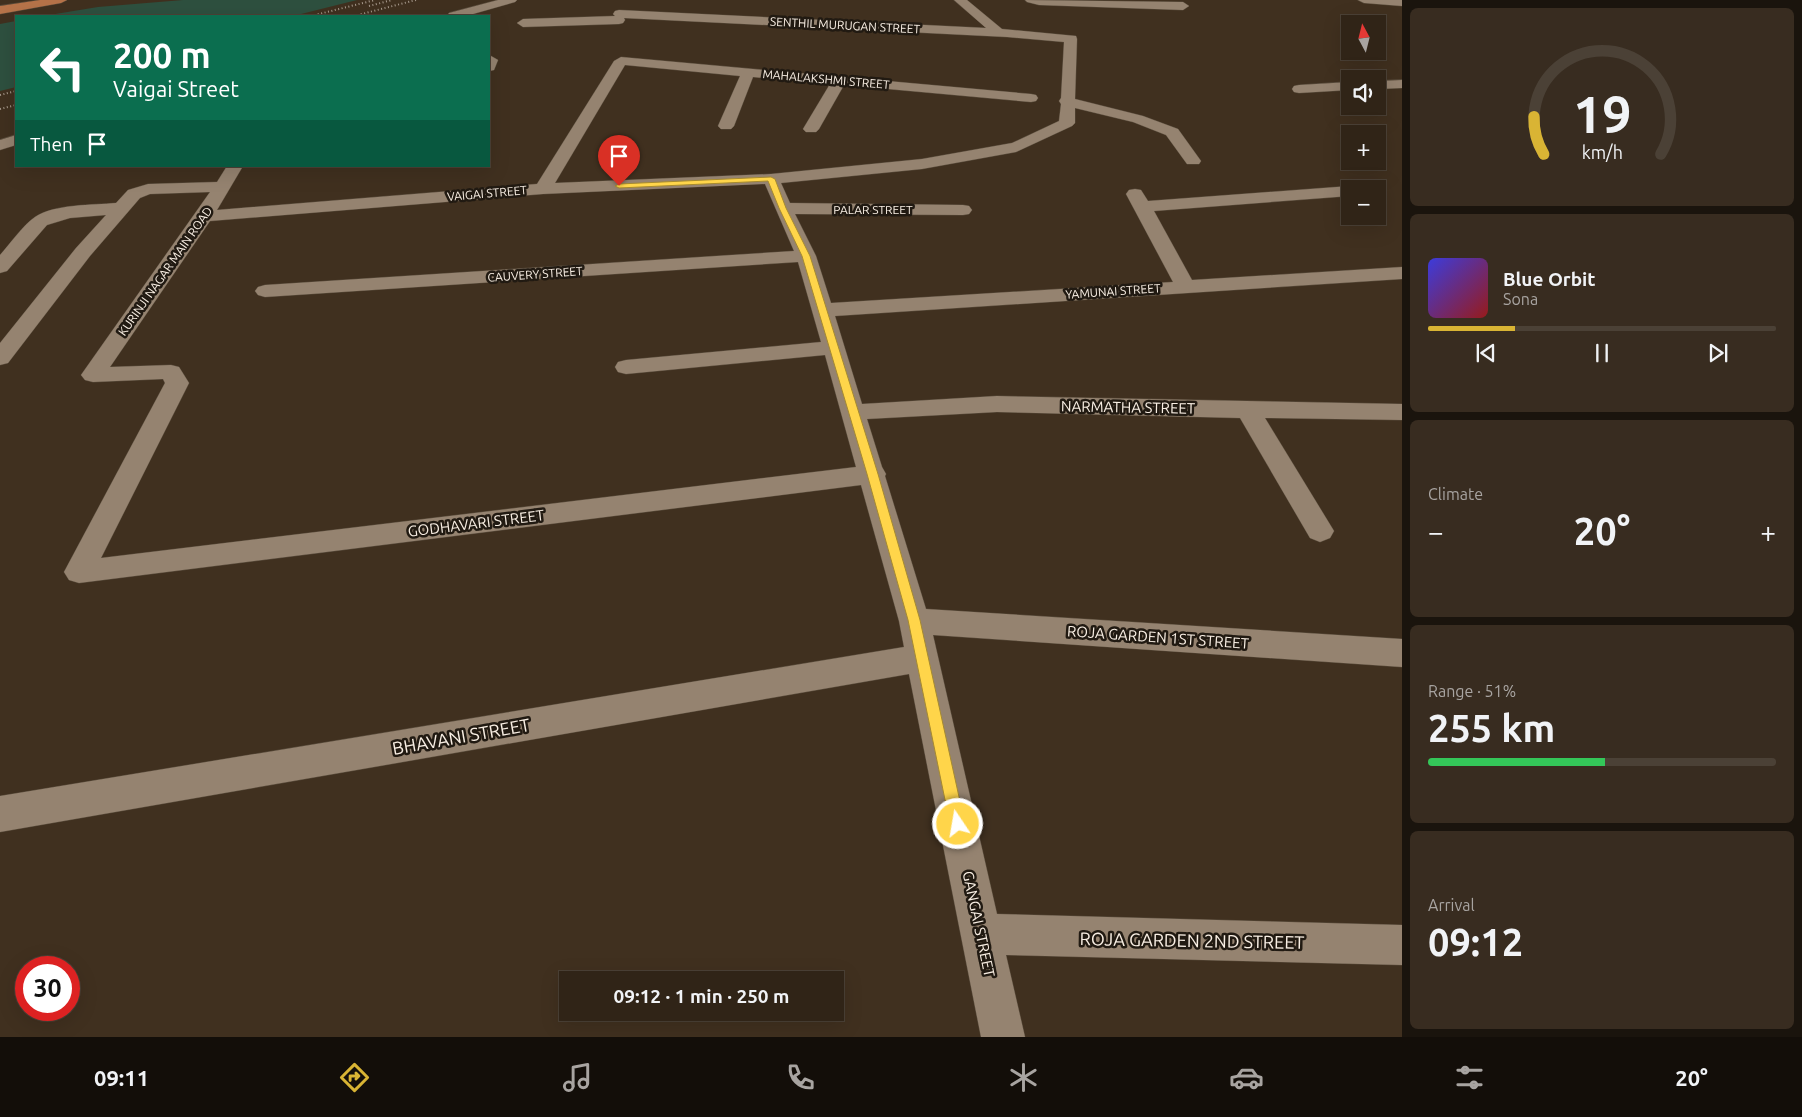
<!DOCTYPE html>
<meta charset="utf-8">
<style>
:root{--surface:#302417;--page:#382c20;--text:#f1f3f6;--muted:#a8a4a1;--line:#4b4136;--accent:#d9b434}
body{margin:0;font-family:Ubuntu,sans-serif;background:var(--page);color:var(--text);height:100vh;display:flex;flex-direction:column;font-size:19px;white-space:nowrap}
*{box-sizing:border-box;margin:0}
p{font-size:16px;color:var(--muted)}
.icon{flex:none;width:28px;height:28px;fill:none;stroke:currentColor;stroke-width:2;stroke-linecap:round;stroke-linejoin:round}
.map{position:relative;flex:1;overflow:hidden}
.sheet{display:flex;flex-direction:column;gap:8px;padding:8px;background:#1a140d;width:400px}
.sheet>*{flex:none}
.hud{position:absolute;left:15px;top:15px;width:475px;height:152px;border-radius:0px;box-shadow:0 5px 20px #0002,0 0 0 1px var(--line);background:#0b6e4f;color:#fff;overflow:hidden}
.needle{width:32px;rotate:353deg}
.buttons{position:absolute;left:1341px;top:15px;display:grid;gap:10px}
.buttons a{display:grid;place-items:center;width:45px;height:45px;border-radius:0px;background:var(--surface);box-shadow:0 5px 20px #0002,0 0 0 1px var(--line);font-size:25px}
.speed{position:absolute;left:15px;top:956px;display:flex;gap:10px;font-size:25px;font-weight:700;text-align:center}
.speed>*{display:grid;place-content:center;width:65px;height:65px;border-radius:50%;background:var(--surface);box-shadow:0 5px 20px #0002,0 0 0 1px var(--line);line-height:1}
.speed .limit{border:8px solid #d22;background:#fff;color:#111}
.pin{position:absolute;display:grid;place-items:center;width:42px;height:42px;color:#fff;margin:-51px -21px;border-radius:50% 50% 50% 0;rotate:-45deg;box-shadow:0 0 5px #0007}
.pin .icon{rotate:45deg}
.me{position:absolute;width:55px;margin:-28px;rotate:348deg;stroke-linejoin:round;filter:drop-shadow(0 0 4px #0008)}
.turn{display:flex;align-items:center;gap:18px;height:105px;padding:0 15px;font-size:22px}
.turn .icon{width:65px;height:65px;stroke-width:2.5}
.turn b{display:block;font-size:35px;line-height:42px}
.then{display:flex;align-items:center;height:48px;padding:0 15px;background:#0003;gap:10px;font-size:19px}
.big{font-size:38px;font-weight:700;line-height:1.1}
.sheet .tile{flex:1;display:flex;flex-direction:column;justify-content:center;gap:8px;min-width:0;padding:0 18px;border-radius:8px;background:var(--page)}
.sheet .dial{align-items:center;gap:0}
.dial svg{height:130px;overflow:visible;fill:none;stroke:var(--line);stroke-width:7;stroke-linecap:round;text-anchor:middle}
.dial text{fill:var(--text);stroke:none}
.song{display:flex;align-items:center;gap:15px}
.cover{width:60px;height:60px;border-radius:8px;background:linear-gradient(135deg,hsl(240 70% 55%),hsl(0 70% 35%))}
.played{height:5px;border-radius:2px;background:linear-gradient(90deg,var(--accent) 25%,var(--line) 25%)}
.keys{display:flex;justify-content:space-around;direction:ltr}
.heat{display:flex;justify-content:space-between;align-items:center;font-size:28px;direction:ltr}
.charge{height:8px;border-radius:4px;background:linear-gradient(90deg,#34c759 51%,var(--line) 0)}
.trip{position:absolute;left:559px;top:971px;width:285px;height:50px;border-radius:0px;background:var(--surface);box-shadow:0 5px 20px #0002,0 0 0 1px var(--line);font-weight:700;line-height:50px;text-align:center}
.dock{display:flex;height:80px;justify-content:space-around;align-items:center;background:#130e09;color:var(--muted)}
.dock .icon{width:35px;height:35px}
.dock .selected{color:var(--accent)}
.dock b{font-size:22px;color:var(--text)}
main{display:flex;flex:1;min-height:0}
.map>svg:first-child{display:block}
</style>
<main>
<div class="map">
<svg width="1402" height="1037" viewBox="0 0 1402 1037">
<rect width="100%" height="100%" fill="#40301f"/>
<g fill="#2e503f">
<polygon points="183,0 357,0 293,16 43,16 98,7"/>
<polygon points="16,21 16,87 0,91 0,24"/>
</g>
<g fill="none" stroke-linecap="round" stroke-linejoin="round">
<defs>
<g id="minor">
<path d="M954,0H967L1002,29L1076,36L1077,39L1075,99L1143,116L1178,129L1201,161L1199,164H1187L1166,135L1133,122L1075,108V123L1072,126L1016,152L922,169L781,183L790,203L963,205L969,206L972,210L969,214L963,215L795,214L816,256L831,303L1173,282L1126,194L1129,190L1135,189L1141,190L1148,201L1350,186L1357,189H1350V196L1154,211L1192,280L1402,267V279L835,316L862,404L997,396L1402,404V420L1265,418L1334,531L1330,538L1320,542L1310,538L1240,418L997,412L867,419L882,467L886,474L885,476L926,609L1402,639V667L933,635L997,914L1402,925V965L1006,955L1025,1037H981L909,674L0,832V796L904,647L899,621L861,485L79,583L69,580L64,572L165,383L163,379L93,382L85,380L81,375L210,192L150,194L140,198L90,256L8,363L0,365V343L76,248L106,215L70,218L47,225L7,271L0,273V255C10,244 23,225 35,217C54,204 93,205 116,203L128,190L148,184L217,182L227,166H243L217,210L537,184L614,61L621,57L1031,94L1036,95L1038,98L1036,101L1031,102L844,85L819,129L816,132H806L803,129L830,84L753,77L734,126L731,129H721L718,126L740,76L625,65L555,183L771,174L922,159L1012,143L1059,121L1061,104L1059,101L1061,98L1064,42L1007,37L624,18L625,20L623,23L619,24L523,27L517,23L523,19L615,16L613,14L615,11L619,10L986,28ZM765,184L794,251L265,285L258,287L255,291L258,295L265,297L798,262L821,342L626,360L618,362L615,367L618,372L626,374L825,355L856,467L101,558L189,383L179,367L171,365L110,367L210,221L543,194Z"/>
<polygon points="1025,0 1183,2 1189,6 1183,10 1039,5 1027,2"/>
<polygon points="1358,0 1402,0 1402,6 1364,3"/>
<polygon points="491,56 498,60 494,70 489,71 489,57"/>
<polygon points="1402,80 1402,88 1378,89 1378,81"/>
<polygon points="1350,82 1350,90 1299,93 1294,92 1292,89 1294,86 1299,85"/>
</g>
<g id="tertiary">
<polygon points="498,0 517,0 515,2 466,16 447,16 449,13"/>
<polygon points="16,135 16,145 0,150 0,140"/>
</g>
<polygon id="primary" points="40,0 67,0 61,3 0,14 0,6"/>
</defs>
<use href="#minor" stroke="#594c3c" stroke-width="1"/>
<use href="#tertiary" stroke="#594c3c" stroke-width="1"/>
<use href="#primary" stroke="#594c3c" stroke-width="1"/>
<use href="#minor" fill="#958370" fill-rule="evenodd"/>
<use href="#tertiary" fill="#958370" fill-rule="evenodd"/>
<use href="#primary" fill="#b67349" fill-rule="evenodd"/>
<g stroke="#a89b8e" stroke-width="2" stroke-dasharray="1 2.5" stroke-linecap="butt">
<polyline points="369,6 392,0"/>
<polyline points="311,16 375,0"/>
<polyline points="354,16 416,0"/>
<polyline points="0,95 16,91"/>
<polyline points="0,109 16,105"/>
</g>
</g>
<polygon fill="#ffd54a" stroke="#a68a30" points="771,177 775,179 786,208 810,256 878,474 920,620 965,824 963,829 958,831 952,829 950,824 908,620 867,474 802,256 779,208 768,181 619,188 615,186 619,184"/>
<g text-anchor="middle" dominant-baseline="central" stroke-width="5" stroke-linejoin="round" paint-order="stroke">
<g font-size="12" fill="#f9efe4" stroke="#211a12">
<text transform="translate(845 25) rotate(3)">SENTHIL MURUGAN STREET</text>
<text transform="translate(826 79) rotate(5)">MAHALAKSHMI STREET</text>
<text transform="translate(487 193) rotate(-5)">VAIGAI STREET</text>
<text x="873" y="209">PALAR STREET</text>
<text transform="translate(165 271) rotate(-55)">KURINJI NAGAR MAIN ROAD</text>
<text transform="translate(535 274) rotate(-4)">CAUVERY STREET</text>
<text transform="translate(1113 291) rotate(-4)">YAMUNAI STREET</text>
</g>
<g font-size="15" fill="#f9efe4" stroke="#211a12">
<text transform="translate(1128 407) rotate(1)">NARMATHA STREET</text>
<text transform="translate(476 523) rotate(-7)">GODHAVARI STREET</text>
<text transform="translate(1158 637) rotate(4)">ROJA GARDEN 1ST STREET</text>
<text transform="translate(979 924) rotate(78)">GANGAI STREET</text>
</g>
<g font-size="18" fill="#f9efe4" stroke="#211a12">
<text transform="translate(461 736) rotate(-10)">BHAVANI STREET</text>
<text transform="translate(1192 940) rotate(1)">ROJA GARDEN 2ND STREET</text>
</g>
</g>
</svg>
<div class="buttons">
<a><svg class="needle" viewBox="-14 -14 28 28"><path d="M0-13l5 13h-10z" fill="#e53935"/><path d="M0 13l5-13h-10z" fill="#a8a4a1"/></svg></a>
<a><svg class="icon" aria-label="sound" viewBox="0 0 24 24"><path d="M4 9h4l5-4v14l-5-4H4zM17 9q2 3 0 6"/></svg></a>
<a>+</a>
<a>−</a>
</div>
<div class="speed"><div class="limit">30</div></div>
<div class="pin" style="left:619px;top:186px;background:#d93025"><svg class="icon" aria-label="arrive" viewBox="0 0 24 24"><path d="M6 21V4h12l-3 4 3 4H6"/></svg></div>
<svg class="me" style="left:958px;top:824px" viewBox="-20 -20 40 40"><circle r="17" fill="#ffd54a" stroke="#fff" stroke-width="3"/><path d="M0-11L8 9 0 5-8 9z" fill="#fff"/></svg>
<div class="trip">09:12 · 1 min · 250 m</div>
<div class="hud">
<div class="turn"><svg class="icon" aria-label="left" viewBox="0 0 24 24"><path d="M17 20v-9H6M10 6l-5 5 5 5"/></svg><div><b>200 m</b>Vaigai Street</div></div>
<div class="then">Then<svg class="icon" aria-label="arrive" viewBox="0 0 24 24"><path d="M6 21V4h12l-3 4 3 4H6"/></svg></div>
</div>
</div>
<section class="sheet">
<div class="tile dial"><svg viewBox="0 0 100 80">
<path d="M14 69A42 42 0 1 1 86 69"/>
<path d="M14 69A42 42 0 0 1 8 46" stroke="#d9b434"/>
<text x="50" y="56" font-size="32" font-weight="700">19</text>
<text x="50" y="72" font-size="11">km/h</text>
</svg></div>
<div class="tile">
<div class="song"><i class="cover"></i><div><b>Blue Orbit</b><p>Sona</p></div></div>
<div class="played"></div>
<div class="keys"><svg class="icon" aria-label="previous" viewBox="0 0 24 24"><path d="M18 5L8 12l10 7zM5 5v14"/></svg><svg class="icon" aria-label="pause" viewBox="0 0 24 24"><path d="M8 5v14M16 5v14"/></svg><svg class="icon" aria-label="next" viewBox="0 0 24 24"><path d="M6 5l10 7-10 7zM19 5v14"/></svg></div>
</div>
<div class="tile"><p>Climate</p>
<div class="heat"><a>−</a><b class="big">20°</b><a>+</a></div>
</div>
<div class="tile"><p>Range · 51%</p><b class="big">255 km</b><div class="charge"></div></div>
<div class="tile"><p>Arrival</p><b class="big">09:12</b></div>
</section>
</main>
<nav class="dock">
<b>09:11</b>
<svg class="icon selected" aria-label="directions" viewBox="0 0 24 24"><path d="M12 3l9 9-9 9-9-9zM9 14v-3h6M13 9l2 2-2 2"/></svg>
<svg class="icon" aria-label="music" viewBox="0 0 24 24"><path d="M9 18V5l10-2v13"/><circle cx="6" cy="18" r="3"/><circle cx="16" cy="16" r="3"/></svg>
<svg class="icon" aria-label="phone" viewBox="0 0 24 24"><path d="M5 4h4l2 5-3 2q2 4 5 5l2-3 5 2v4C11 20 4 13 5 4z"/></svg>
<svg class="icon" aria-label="climate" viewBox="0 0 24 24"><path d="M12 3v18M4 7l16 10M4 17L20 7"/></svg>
<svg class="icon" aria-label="car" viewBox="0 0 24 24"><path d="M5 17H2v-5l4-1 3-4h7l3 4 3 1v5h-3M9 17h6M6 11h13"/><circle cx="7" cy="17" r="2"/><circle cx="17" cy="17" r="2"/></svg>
<svg class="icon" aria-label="filters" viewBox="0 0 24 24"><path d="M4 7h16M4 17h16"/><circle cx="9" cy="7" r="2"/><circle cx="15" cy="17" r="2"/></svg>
<b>20°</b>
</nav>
